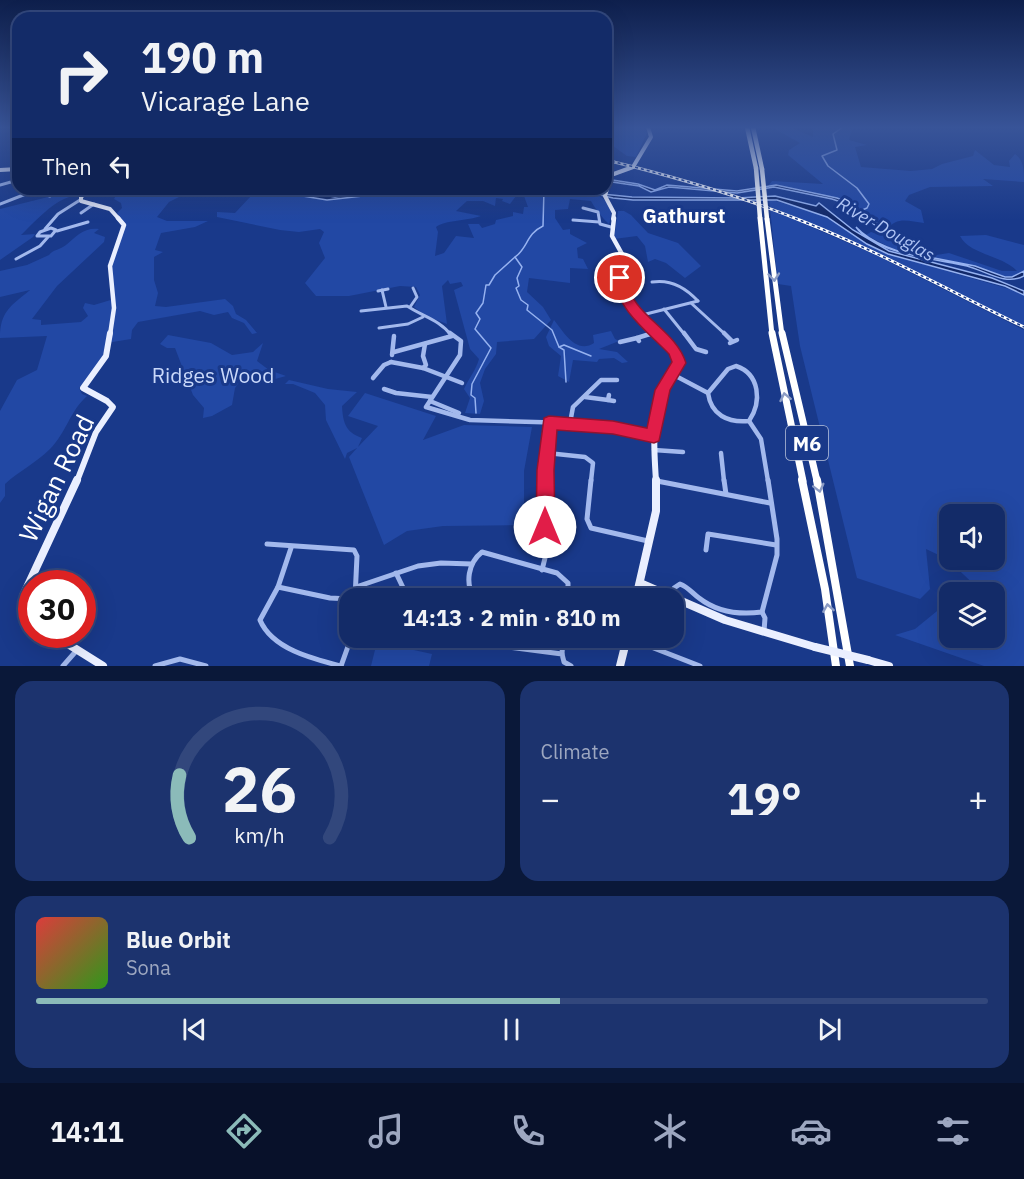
<!DOCTYPE html>
<meta charset="utf-8">
<style>
:root{--surface:#132b68;--page:#1c336e;--text:#f1f3f6;--muted:#9da7c0;--line:#32477c;--accent:#8bbbb9}
body{margin:0;font-family:"IBM Plex Sans",sans-serif;background:var(--page);color:var(--text);height:100vh;display:flex;flex-direction:column;font-size:22px;white-space:nowrap}
*{box-sizing:border-box;margin:0}
p{font-size:20px;color:var(--muted)}
.icon{flex:none;width:33px;height:33px;fill:none;stroke:currentColor;stroke-width:2;stroke-linecap:round;stroke-linejoin:round}
.map{position:relative;height:666px;overflow:hidden}
.details{display:flex;flex-direction:column;gap:15px;padding:15px;background:#0a1839;flex:1}
.details>*{flex:none}
.banner{position:absolute;left:12px;top:12px;width:600px;height:183px;border-radius:18px;box-shadow:0 6px 24px #0002,0 0 0 2px var(--line);background:#132b68;color:var(--text);overflow:hidden}
.buttons{position:absolute;left:939px;top:504px;display:grid;gap:12px}
.buttons a{display:grid;place-items:center;width:66px;height:66px;border-radius:12px;background:var(--surface);box-shadow:0 6px 24px #0002,0 0 0 2px var(--line);font-size:30px}
.speed{position:absolute;left:18px;top:570px;display:flex;gap:12px;font-size:30px;font-weight:700;text-align:center}
.speed>*{display:grid;place-content:center;width:78px;height:78px;border-radius:50%;background:var(--surface);box-shadow:0 6px 24px #0002,0 0 0 2px var(--line);line-height:1}
.speed .limit{border:9px solid #d22;background:#fff;color:#111}
.pin{position:absolute;display:grid;place-items:center;width:51px;height:51px;color:#fff;margin:-26px;border:3px solid #fff;border-radius:50%;box-shadow:0 2px 6px #0007}
.me{position:absolute;width:66px;margin:-33px;rotate:0deg;stroke-linejoin:round;filter:drop-shadow(0 0 4px #0008)}
.turn{display:flex;align-items:center;gap:21px;height:126px;padding:0 30px;font-size:27px}
.turn .icon{width:78px;height:78px;stroke-width:2.5}
.turn b{display:block;font-size:42px;line-height:51px}
.then{display:flex;align-items:center;height:57px;padding:0 30px;background:#0003;gap:12px;font-size:22px}
.big{font-size:45px;font-weight:700;line-height:1.1}
.details .tile{flex:1;display:flex;flex-direction:column;justify-content:center;gap:9px;min-width:0;padding:0 21px;border-radius:18px;background:var(--page)}
.details .dial{align-items:center;gap:0}
.dial svg{height:156px;overflow:visible;fill:none;stroke:var(--line);stroke-width:7;stroke-linecap:round;text-anchor:middle}
.dial text{fill:var(--text);stroke:none}
.song{display:flex;align-items:center;gap:18px}
.cover{width:72px;height:72px;border-radius:9px;background:linear-gradient(135deg,hsl(0 70% 55%),hsl(110 70% 35%))}
.played{height:6px;border-radius:3px;background:linear-gradient(90deg,var(--accent) 55%,var(--line) 55%)}
.keys{display:flex;justify-content:space-around;direction:ltr}
.heat{display:flex;justify-content:space-between;align-items:center;font-size:33px;direction:ltr}
.details .tiles{flex:1;display:grid;gap:15px;grid-template-columns:1fr 1fr}
.tile:last-child{grid-column:span 2}
.trip{position:absolute;left:339px;top:588px;width:345px;height:60px;border-radius:18px;background:var(--surface);box-shadow:0 6px 24px #0002,0 0 0 2px var(--line);font-weight:700;line-height:60px;text-align:center}
.tab-bar{display:flex;height:96px;justify-content:space-around;align-items:center;background:#08112a;color:var(--muted)}
.tab-bar .icon{width:42px;height:42px}
.tab-bar .current{color:var(--accent)}
.tab-bar b{font-size:27px;color:var(--text)}
.map>svg:first-child{display:block}
</style>
<div class="map">
<svg width="1024" height="666" viewBox="0 0 1024 666">
<rect width="100%" height="100%" fill="#19398a"/>
<g fill="#2248a4" fill-rule="evenodd">
<polygon points="615,127 644,127 647,133 636,157 627,156 606,141 608,135 606,131 611,132"/>
<path d="M771,127H790L813,137V127L886,129H852L849,140L867,145L855,147L861,167L911,171L932,169L942,164L973,156L975,150L994,165L1010,167L1009,161L1015,154C1024,160 1024,171 1024,182L983,179L993,186L930,187L909,195L905,201L921,210L924,223C909,221 896,216 887,230L850,203L780,186H768L772,181L823,184L788,155L789,150L800,143Z"/>
<path d="M88,189L82,195C58,194 37,220 21,235L35,234L33,237L0,260V209L64,193Z"/>
<path d="M119,189H195L169,202L157,217L167,221H208L195,227L161,233L155,250L163,252L154,257V280L158,293L155,306L166,307L225,299L233,306L236,314L246,320L257,333L252,334L244,323L232,318L228,312L214,315L200,311L138,322L132,330L131,339L106,343L101,363L79,388L82,394L87,396C70,411 66,433 50,449C36,463 19,471 5,484V496L0,503V411L17,380L37,370L47,336L0,338C0,311 11,306 30,290L0,297V271L27,265L49,255C54,249 60,250 66,245C77,236 84,227 99,229L94,233L105,237L104,242L57,286L32,319L41,320V325L81,322L88,316L83,308L85,303L94,305L114,299L111,270L125,224L117,213L122,208L121,203L114,199Z"/>
<path d="M233,189H260L327,200L387,193L472,197C490,196 499,186 516,193L518,189C541,189 625,180 609,224C603,219 594,207 591,201L570,199L568,209L555,210V218L563,230L570,229V234L587,243L577,248L578,258L583,259L588,269L570,268V283L529,278L527,292L543,307L551,320L534,339L497,342L496,354L485,369L480,383L484,401L480,414L465,413L470,398L464,389C469,378 476,370 479,359L470,349L454,290L463,286L461,282L450,284L448,280L442,286L447,324L426,316L414,307L420,295L416,287L400,286L349,296H316L305,283L325,258L319,243L324,232L320,229L299,232L280,230L217,217V212L235,213L251,196L232,194ZM516,196H524L528,207H524L523,214L513,212V216L496,220L495,224L482,228L479,224H468L474,238L456,236L444,253L435,256L438,232L436,227C445,220 468,221 481,216L456,211L467,201H483L495,206L496,198L503,199L502,201L510,204Z"/>
<polygon points="769,199 826,216 867,244 888,254 1016,291 1024,295 1024,326 829,231 770,207"/>
<path d="M770,209L878,256L1024,330V666H984L895,635L915,629L942,607L949,612L950,638H994V592H978L980,590L947,559L926,549L930,589L920,599L857,578L800,346L791,286L778,284ZM950,514H994V560H950Z"/>
<polygon points="618,211 624,211 631,215 648,233 678,243 701,266 685,278 666,263 655,259 648,262 645,246 637,236 614,239"/>
<path d="M871,232L895,237L924,256C902,256 884,244 866,235Z"/>
<path d="M986,235L1024,245V271L1012,277H1005L975,266L942,260L930,256L949,253L1002,271H1017C1002,255 970,255 960,236Z"/>
<path d="M554,320C563,331 576,355 594,343L593,335L611,331L615,339L619,341L599,349L617,352L628,362L622,363L614,358L599,359L597,362L573,360L569,382L558,376L561,356L549,346L546,337Z"/>
<polygon points="168,335 211,343 232,355 253,352 263,343 257,361 269,370 286,376 268,381 243,377 235,388 232,405 212,416 203,418 204,408 193,395 175,348 167,348 160,344"/>
<path d="M289,380L328,389L357,392L342,406C343,422 345,432 362,438L358,447L378,426L348,416L365,393L436,416L423,440L464,425L532,427L524,471V520L520,525L443,526L407,531L384,545L349,457L357,448L347,453L345,459L326,420L325,405L315,393L293,384H285Z"/>
<polygon points="377,642 432,654 429,666 371,666"/>
</g>
<g fill="#112868" stroke="#96b2f0" stroke-width="1.5">
<path d="M606,179L638,184L655,190L667,185L737,191L776,185L837,198L850,203L890,232L934,258L975,266L1005,277H1012L1024,271V276C1005,286 986,271 967,266C937,259 875,254 856,227C870,242 902,256 924,255L882,231L850,205L832,199L774,187L737,193L669,187L651,192L639,186L606,181Z"/>
<polygon points="260,189 285,189 335,197 389,190 469,194 501,189 479,196 390,193 327,200"/>
<polygon points="575,189 588,189 602,194 632,197 738,198 775,196 816,206 819,203 853,230 889,251 992,278 1024,291 1024,295 1005,286 888,254 867,244 827,217 777,200 633,200 613,198"/>
</g>
<g fill="none" stroke-linecap="round" stroke-linejoin="round">
<g stroke="#96b2f0" stroke-width="1.5">
<polyline points="843,127 833,134 837,150 822,156 828,166 857,188 869,204 867,208 860,211"/>
<path d="M544,189L543,226C526,234 528,248 515,257L522,267L517,278L519,286L516,288L521,300L528,305L527,310L552,330L559,347"/>
<polyline points="566,382 564,350 559,347 564,345 591,356"/>
<polyline points="476,413 475,398 471,395 472,384 491,348 475,329 480,319 476,313 483,303 486,285 489,285 495,275 515,257"/>
</g>
<g stroke="#a3b9ed" stroke-width="3">
<polyline points="0,185 18,180"/>
<polyline points="27,189 50,196"/>
<polyline points="0,204 31,192"/>
<polyline points="583,208 598,212 600,224 611,227"/>
<polyline points="81,213 94,204"/>
<polyline points="573,220 599,222"/>
<polygon points="51,228 56,230 51,236 37,236 40,232"/>
<polyline points="45,229 58,214 80,200"/>
<polyline points="57,231 88,222"/>
<polyline points="16,259 40,246 48,237"/>
<path d="M652,282C670,279 686,288 698,301"/>
<polyline points="382,290 386,307"/>
<polyline points="378,291 388,289"/>
<polyline points="691,303 726,335"/>
<polyline points="410,307 417,297 413,288"/>
<polyline points="664,309 685,335"/>
<path d="M361,311L407,306C422,316 440,320 451,335"/>
<polyline points="638,316 698,301"/>
<polyline points="379,328 408,324 423,317"/>
<polyline points="648,335 655,333"/>
</g>
<g stroke="#a3b9ed" stroke-width="4.5">
<polyline points="450,333 461,341 460,355 426,407 470,420 570,423 613,427 654,436"/>
<polyline points="684,333 696,349 706,352"/>
<polyline points="724,333 732,341"/>
<polyline points="637,338 653,333"/>
<polyline points="620,342 637,338 639,341"/>
<polyline points="730,343 737,340"/>
<polyline points="394,352 452,336"/>
<polyline points="392,355 394,336"/>
<polyline points="391,362 423,368 462,383"/>
<path d="M736,366C760,374 762,402 749,421C728,423 711,415 708,393L728,369Z"/>
<polyline points="423,368 426,365 423,356 425,344"/>
<polyline points="672,374 708,393"/>
<polyline points="373,378 384,365 391,362"/>
<polyline points="384,389 396,393 432,397"/>
<polyline points="609,395 608,400 614,401"/>
<polyline points="585,397 608,400"/>
<polyline points="430,401 459,413"/>
<polyline points="749,421 761,439 768,481"/>
<polyline points="570,423 573,407 601,380 617,380"/>
<polyline points="654,450 683,452"/>
<polyline points="547,453 585,457 593,463 591,481"/>
<polyline points="721,453 724,481"/>
<polyline points="545,481 549,423"/>
</g>
<g stroke="#a3b9ed" stroke-width="5">
<polyline points="591,480 587,519 591,528 648,541"/>
<polyline points="724,480 726,494"/>
<polyline points="657,481 770,503"/>
<polyline points="267,544 354,550 357,556 355,598"/>
<polyline points="706,550 708,534 776,545"/>
<polyline points="542,570 545,558 545,480"/>
<polyline points="396,573 408,598"/>
<polyline points="278,587 291,548"/>
<polyline points="356,587 418,566 441,563 472,564"/>
<path d="M672,597L674,588L680,584C688,587 692,593 699,598C717,612 740,615 762,612L777,555V539L768,480"/>
<path d="M474,598C465,583 468,563 482,552L557,573L568,583V598"/>
<polyline points="762,612 765,618 764,631"/>
<polyline points="628,638 700,666"/>
<polyline points="478,643 562,654 564,662 571,666"/>
<polyline points="562,654 563,638"/>
<polyline points="63,666 77,650"/>
<polyline points="155,666 180,659 206,666"/>
<path d="M341,666C313,659 272,649 260,620L278,587L330,598L350,599"/>
<polyline points="341,666 351,638"/>
</g>
<g stroke="#eaefff" stroke-width="4">
<polyline points="0,170 18,169"/>
<polyline points="90,189 81,197 81,201 110,209 119,219"/>
<polyline points="613,219 614,213 605,196 611,175 633,167 651,137 648,127"/>
</g>
<g stroke="#eaefff" stroke-width="4.5">
<polyline points="614,218 612,236 622,254 624,265 620,280 623,293 638,316 658,335"/>
<polyline points="110,335 114,308 110,266 124,225 118,218"/>
</g>
<g stroke="#eaefff" stroke-width="6">
<polyline points="77,481 96,432 113,407 107,401 83,388 106,356 110,333"/>
<path d="M656,481C654,451 652,423 661,394C665,383 681,368 678,357C676,348 663,340 656,333"/>
</g>
<g stroke="#eaefff" stroke-width="8">
<polyline points="640,583 725,620 815,647"/>
<polyline points="636,598 656,511 656,480"/>
<polyline points="32,619 22,608 23,596 77,480"/>
<polyline points="52,634 103,666"/>
<polyline points="868,660 889,666"/>
<polyline points="620,666 627,638"/>
</g>
<g stroke="#fff" stroke-width="4.5">
<polyline points="747,127 756,168"/>
<polyline points="753,127 762,169"/>
</g>
<g stroke="#fff" stroke-width="5">
<polyline points="760,218 772,335"/>
<polyline points="767,219 782,335"/>
</g>
<g stroke="#fff" stroke-width="7">
<polyline points="772,333 803,481"/>
<polyline points="782,333 817,481"/>
</g>
<g stroke="#fff" stroke-width="8">
<polyline points="802,480 825,589 836,666"/>
<polyline points="817,480 850,666"/>
</g>
<defs>
<path id="rail" d="M606,160C672,176 738,195 802,221C878,251 950,291 1024,327"/>
</defs>
<use href="#rail" stroke="#fff" stroke-width="3"/>
<use href="#rail" stroke="#19398a" stroke-width="1.5" stroke-dasharray="3" stroke-linecap="butt"/>
<polyline stroke="#eaefff" stroke-width="8" points="815,647 868,660"/>
<g stroke="#fff" stroke-width="4.5">
<polyline points="756,168 760,218"/>
<polyline points="762,169 767,219"/>
</g>
</g>
<defs><path id="oneway-chevron" d="M-2-3.5L2.5 0L-2 3.5" fill="none" stroke-width="1.6" stroke-linecap="round" stroke-linejoin="round" transform="scale(1.5)"/></defs>
<g stroke="#8c9cc4">
<use href="#oneway-chevron" transform="translate(774 277) rotate(85)"/>
<use href="#oneway-chevron" transform="translate(785 397) rotate(-102)"/>
<use href="#oneway-chevron" transform="translate(819 488) rotate(76)"/>
<use href="#oneway-chevron" transform="translate(828 608) rotate(-99)"/>
</g>
<linearGradient id="sky" x2="0" y2="1"><stop stop-color="#0e1f4c"/><stop offset="0.58" stop-color="#385498"/><stop offset="1" stop-color="#385498" stop-opacity="0"/></linearGradient>
<rect width="1024" height="220" fill="url(#sky)"/>
<path fill="#e11d48" stroke="#92132f" stroke-width="1.5" d="M620,274L626,278C631,316 675,328 686,363L670,390L659,441L654,443L613,434L557,430L554,470L555,527L552,533L545,535L539,533L536,527L537,470L544,418L549,416L613,421L647,428L655,390L672,362L669,354C648,332 617,310 614,278Z"/>
<g text-anchor="middle" dominant-baseline="central" stroke-width="6" stroke-linejoin="round" paint-order="stroke">
<g font-size="18" font-style="italic" fill="#afc4f5" stroke="#19398a">
<text transform="translate(886 229) rotate(30)">River Douglas</text>
</g>
<g font-size="20" font-weight="bold" fill="#fff" stroke="#19398a">
<text x="684" y="215">Gathurst</text>
</g>
<rect fill="#19398a" stroke="#bac4dc" stroke-width="1.5" x="786" y="426" width="42" height="34" rx="4.5"/>
<g font-size="20" font-weight="bold" fill="#fff">
<text x="807" y="443">M6</text>
</g>
<g font-size="21" fill="#c9d8fa" stroke="#19398a">
<text x="213" y="375">Ridges Wood</text>
</g>
<g font-size="26" fill="#fff" stroke="#19398a">
<text transform="translate(56 478) rotate(-64)">Wigan Road</text>
</g>
</g>
</svg>
<div class="buttons">
<a><svg class="icon" aria-label="sound" viewBox="0 0 24 24"><path d="M4 9h4l5-4v14l-5-4H4zM17 9q2 3 0 6"/></svg></a>
<a><svg class="icon" aria-label="layers" viewBox="0 0 24 24"><path d="M12 4l9 5-9 5-9-5zM3 14l9 5 9-5"/></svg></a>
</div>
<div class="speed"><div class="limit">30</div></div>
<div class="pin" style="left:620px;top:278px;background:#d93025"><svg class="icon" aria-label="arrive" viewBox="0 0 24 24"><path d="M6 21V4h12l-3 4 3 4H6"/></svg></div>
<svg class="me" style="left:545px;top:527px" viewBox="-20 -20 40 40"><circle r="19" fill="#fff"/><path d="M0-13L10 11 0 6-10 11z" fill="#e11d48"/></svg>
<div class="trip">14:13 · 2 min · 810 m</div>
<div class="banner">
<div class="turn"><svg class="icon" aria-label="right" viewBox="0 0 24 24"><path d="M7 20v-9h11M14 6l5 5-5 5"/></svg><div><b>190 m</b>Vicarage Lane</div></div>
<div class="then">Then<svg class="icon" aria-label="left" viewBox="0 0 24 24"><path d="M17 20v-9H6M10 6l-5 5 5 5"/></svg></div>
</div>
</div>
<section class="details">
<div class="tiles">
<div class="tile dial"><svg viewBox="0 0 100 80">
<path d="M14 69A42 42 0 1 1 86 69"/>
<path d="M14 69A42 42 0 0 1 9 37" stroke="#8bbbb9"/>
<text x="50" y="56" font-size="32" font-weight="700">26</text>
<text x="50" y="72" font-size="11">km/h</text>
</svg></div>
<div class="tile"><p>Climate</p>
<div class="heat"><a>−</a><b class="big">19°</b><a>+</a></div>
</div>
<div class="tile">
<div class="song"><i class="cover"></i><div><b>Blue Orbit</b><p>Sona</p></div></div>
<div class="played"></div>
<div class="keys"><svg class="icon" aria-label="previous" viewBox="0 0 24 24"><path d="M18 5L8 12l10 7zM5 5v14"/></svg><svg class="icon" aria-label="pause" viewBox="0 0 24 24"><path d="M8 5v14M16 5v14"/></svg><svg class="icon" aria-label="next" viewBox="0 0 24 24"><path d="M6 5l10 7-10 7zM19 5v14"/></svg></div>
</div>
</div>
</section>
<nav class="tab-bar">
<b>14:11</b>
<svg class="icon current" aria-label="directions" viewBox="0 0 24 24"><path d="M12 3l9 9-9 9-9-9zM9 14v-3h6M13 9l2 2-2 2"/></svg>
<svg class="icon" aria-label="music" viewBox="0 0 24 24"><path d="M9 18V5l10-2v13"/><circle cx="6" cy="18" r="3"/><circle cx="16" cy="16" r="3"/></svg>
<svg class="icon" aria-label="phone" viewBox="0 0 24 24"><path d="M5 4h4l2 5-3 2q2 4 5 5l2-3 5 2v4C11 20 4 13 5 4z"/></svg>
<svg class="icon" aria-label="climate" viewBox="0 0 24 24"><path d="M12 3v18M4 7l16 10M4 17L20 7"/></svg>
<svg class="icon" aria-label="car" viewBox="0 0 24 24"><path d="M5 17H2v-5l4-1 3-4h7l3 4 3 1v5h-3M9 17h6M6 11h13"/><circle cx="7" cy="17" r="2"/><circle cx="17" cy="17" r="2"/></svg>
<svg class="icon" aria-label="filters" viewBox="0 0 24 24"><path d="M4 7h16M4 17h16"/><circle cx="9" cy="7" r="2"/><circle cx="15" cy="17" r="2"/></svg>
</nav>
